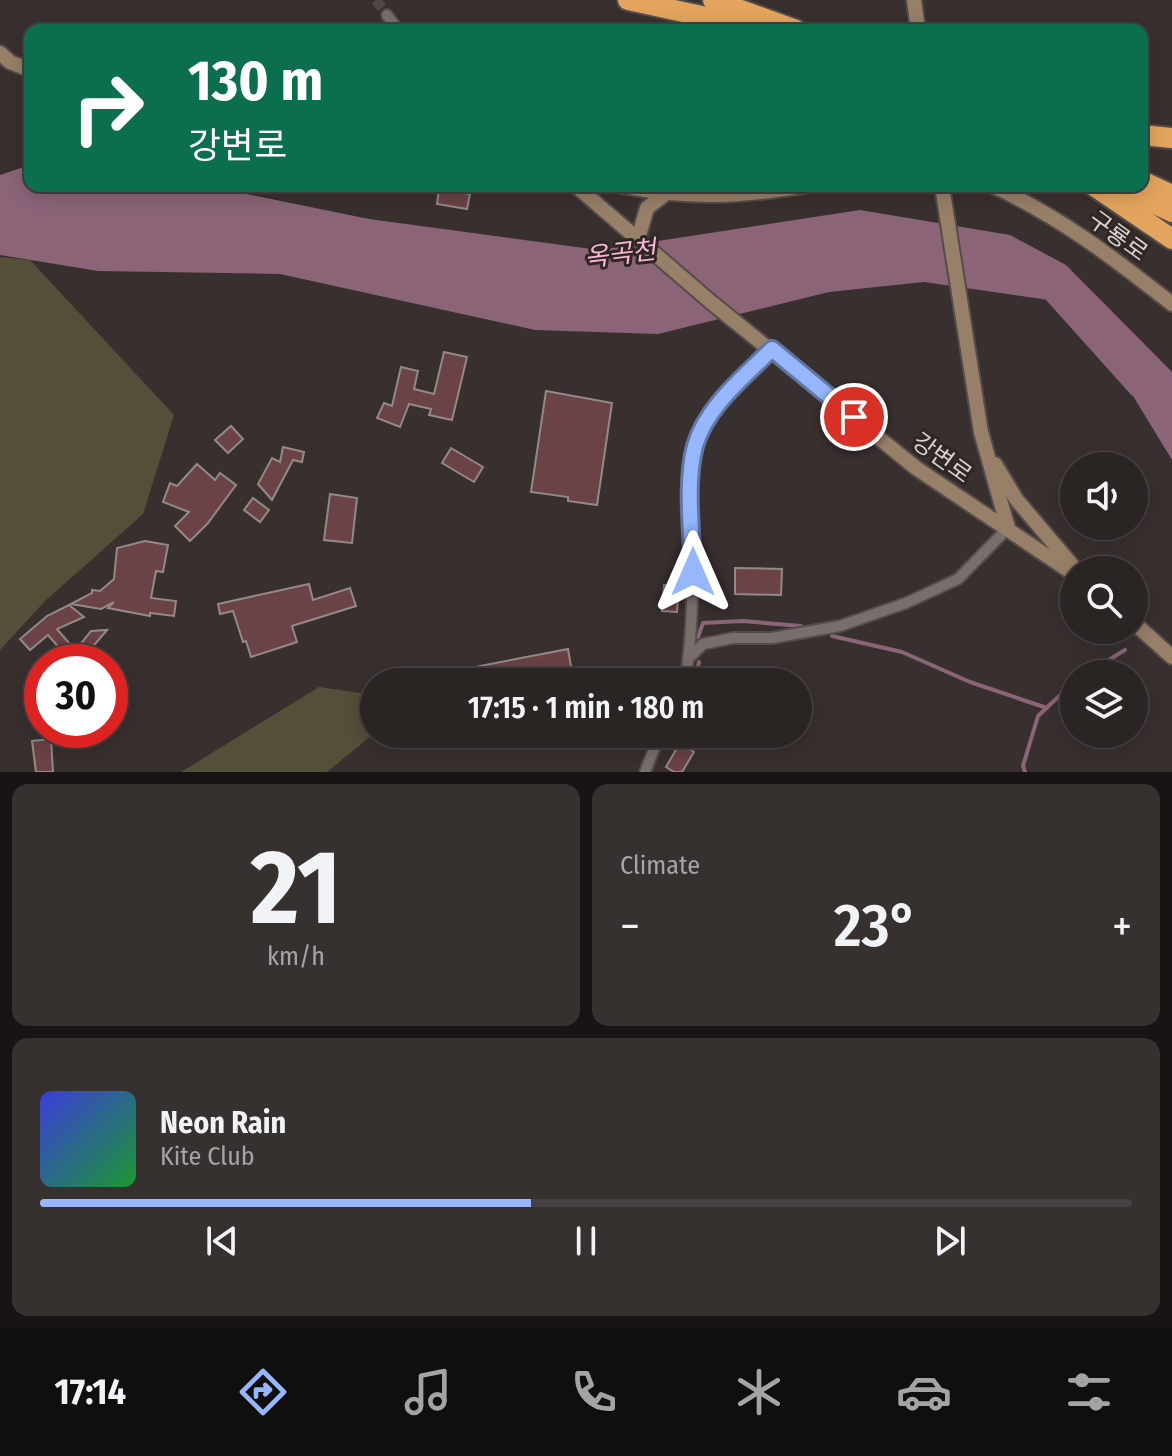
<!DOCTYPE html>
<meta charset="utf-8">
<style>
:root{--surface:#2a2422;--page:#36302f;--text:#f1f3f6;--muted:#a5a4a5;--line:#464140;--accent:#96b6fd}
body{margin:0;font-family:"Fira Sans Condensed","Noto Sans KR",sans-serif;background:var(--page);color:var(--text);height:100vh;display:flex;flex-direction:column;font-size:30px;white-space:nowrap}
*{box-sizing:border-box;margin:0}
p{font-size:26px;color:var(--muted)}
.icon{flex:none;width:44px;height:44px;fill:none;stroke:currentColor;stroke-width:2;stroke-linecap:round;stroke-linejoin:round}
.map{position:relative;height:772px;overflow:hidden}
.panel{display:flex;flex-direction:column;gap:12px;padding:12px;background:#171413;flex:1}
.panel>*{flex:none}
.top-card{position:absolute;left:24px;top:24px;width:1124px;height:168px;border-radius:16px;box-shadow:0 4px 20px #0003,0 0 0 2px var(--line);background:#0b6e4f;color:#fff;overflow:hidden}
.tools{position:absolute;left:1060px;top:452px;display:grid;gap:16px}
.tools a{display:grid;place-items:center;width:88px;height:88px;border-radius:50%;background:var(--surface);box-shadow:0 4px 20px #0003,0 0 0 2px var(--line);font-size:40px}
.speed{position:absolute;left:24px;top:644px;display:flex;gap:16px;font-size:40px;font-weight:700;text-align:center}
.speed>*{display:grid;place-content:center;width:104px;height:104px;border-radius:50%;background:var(--surface);box-shadow:0 4px 20px #0003,0 0 0 2px var(--line);line-height:1}
.speed .limit{border:12px solid #d22;background:#fff;color:#111}
.pin{position:absolute;display:grid;place-items:center;width:68px;height:68px;color:#fff;margin:-34px;border:4px solid #fff;border-radius:50%;box-shadow:0 2px 8px #0007}
.me{position:absolute;width:88px;margin:-44px;rotate:0deg;stroke-linejoin:round;filter:drop-shadow(0 0 6px #0008)}
.turn{display:flex;align-items:center;gap:28px;height:168px;padding:0 32px;font-size:36px}
.turn .icon{width:104px;height:104px;stroke-width:2.5}
.turn b{display:block;font-size:56px;line-height:68px}
.big{font-size:60px;font-weight:600;line-height:1.1}
.panel .widget{flex:1;display:flex;flex-direction:column;justify-content:center;gap:12px;min-width:0;padding:0 28px;border-radius:16px;background:var(--page)}
.panel .dial{align-items:center;gap:0}
.dial b{font-size:104px;line-height:1}
.song{display:flex;align-items:center;gap:24px}
.cover{width:96px;height:96px;border-radius:12px;background:linear-gradient(135deg,hsl(240 70% 55%),hsl(130 70% 35%))}
.played{height:8px;border-radius:4px;background:linear-gradient(90deg,var(--accent) 45%,var(--line) 45%)}
.keys{display:flex;justify-content:space-around;direction:ltr}
.heat{display:flex;justify-content:space-between;align-items:center;font-size:44px;direction:ltr}
.panel .tiles{flex:1;display:grid;gap:12px;grid-template-columns:1fr 1fr}
.widget:last-child{grid-column:span 2}
.trip{position:absolute;left:360px;top:668px;width:452px;height:80px;border-radius:40px;background:var(--surface);box-shadow:0 4px 20px #0003,0 0 0 2px var(--line);font-weight:600;line-height:80px;text-align:center}
.dock{display:flex;height:128px;justify-content:space-around;align-items:center;background:#110e0e;color:var(--muted)}
.dock .icon{width:56px;height:56px}
.dock .active{color:var(--accent)}
.dock b{font-size:36px;color:var(--text)}
.map>svg:first-child{display:block}
</style>
<div class="map">
<svg width="1172" height="772" viewBox="0 0 1172 772">
<rect width="100%" height="100%" fill="#38302e"/>
<g fill="#544f39">
<polygon points="0,257 30,260 174,415 143,514 45,601 0,650"/>
<polygon points="319,687 374,695 374,725 371,736 327,772 181,772"/>
</g>
<polygon fill="#8b6478" points="30,165 30,186 207,186 369,219 599,250 860,210 1010,235 1066,265 1172,372 1172,460 1130,391 1049,300 924,282 829,292 658,334 535,330 280,274 98,271 0,255 0,175"/>
<g fill="none" stroke-linecap="round" stroke-linejoin="round">
<g stroke="#8b6478" stroke-width="4">
<polyline points="1046,297 1133,394"/>
<polyline points="832,636 902,652 970,682 1047,708"/>
<polyline points="698,637 703,623 743,621 801,626"/>
<polyline points="1086,674 1125,650"/>
<polyline points="695,682 699,662"/>
<polyline points="1025,772 1023,766 1038,716 1074,682"/>
</g>
</g>
<g fill="#6b4245" stroke="#938989" stroke-width="2">
<polygon points="439,189 470,194 467,209 437,204"/>
<polygon points="444,352 467,357 452,420 429,415 431,409 409,404 400,427 377,418 384,403 392,406 401,367 418,371 414,389 434,394"/>
<polygon points="546,391 612,403 597,505 568,501 568,497 531,492"/>
<polygon points="231,426 243,439 228,453 215,440"/>
<polygon points="283,447 304,452 302,462 293,460 272,500 258,484 272,458 280,462"/>
<polygon points="451,448 483,467 474,482 442,463"/>
<polygon points="197,464 215,480 220,473 236,485 208,523 190,541 175,526 189,512 163,502 170,483 177,486"/>
<polygon points="330,494 357,498 352,543 324,540"/>
<polygon points="253,498 269,510 260,522 244,510"/>
<polygon points="145,541 168,545 163,572 156,571 151,598 176,601 174,616 150,613 150,616 108,608 114,602 101,609 71,604 92,593 92,590 100,591 114,579 117,548"/>
<polygon points="735,568 782,569 781,595 735,594"/>
<polygon points="309,584 313,600 350,588 356,606 292,626 297,642 251,657 246,641 243,642 233,611 220,614 218,604"/>
<polygon points="664,585 679,586 677,612 662,611"/>
<polygon points="69,605 84,617 57,629 69,643 61,650 48,635 30,650 20,639 47,616"/>
<polygon points="107,630 90,650 78,647 91,631"/>
<polygon points="568,649 573,678 536,682 455,682 454,671"/>
<polygon points="51,739 53,772 36,772 32,741"/>
<polygon points="680,743 694,752 682,772 674,772 666,767"/>
</g>
<g fill="none" stroke-linecap="round" stroke-linejoin="round">
<polyline stroke="#504846" stroke-width="10" stroke-dasharray="10 5" stroke-linecap="butt" points="376,0 387,15"/>
<defs>
<g id="street">
<polyline points="387,15 398,30"/>
<polyline points="688,659 703,644 733,638 772,638 840,626 906,603 958,579 1008,528"/>
<path d="M685,682C691,646 692,608 693,572C694,520 681,462 709,416C724,391 751,370 772,349"/>
<polyline points="645,772 660,734"/>
</g>
<g id="secondary">
<polyline points="914,0 918,30"/>
<polyline points="0,53 10,62 30,70"/>
<polyline points="576,186 712,303 916,468 1074,574"/>
<path d="M621,186C687,199 738,197 804,186"/>
<polyline points="942,186 981,432 1008,528"/>
<path d="M993,186C1062,218 1112,257 1172,304"/>
<polyline points="638,239 647,208 664,195"/>
<polyline points="995,464 1016,499 1072,565"/>
<polyline points="1134,623 1172,657"/>
</g>
<g id="highway">
<polyline points="628,0 720,20 747,30"/>
<polyline points="713,0 796,30"/>
<polyline points="1142,135 1172,138"/>
<polyline points="1142,181 1172,195"/>
<polyline points="1094,186 1172,239"/>
<polyline points="1116,186 1172,212"/>
</g>
</defs>
<use href="#street" stroke="#534c4a" stroke-width="14"/>
<use href="#secondary" stroke="#534c4a" stroke-width="18"/>
<use href="#highway" stroke="#534c4a" stroke-width="24"/>
<use href="#street" stroke="#786f6c" stroke-width="10"/>
<use href="#secondary" stroke="#987f68" stroke-width="14"/>
<use href="#highway" stroke="#e3a55d" stroke-width="20"/>
</g>
<g fill="none" stroke-linecap="round" stroke-linejoin="round">
<defs>
<path id="route" d="M693,572C692,534 685,483 695,446C706,407 744,377 772,349L854,417"/>
</defs>
<use href="#route" stroke="#6276a4" stroke-width="20"/>
<use href="#route" stroke="#96b6fd" stroke-width="14"/>
</g>
<g text-anchor="middle" dominant-baseline="central" stroke-width="6" stroke-linejoin="round" paint-order="stroke">
<g font-size="24" fill="#d7d2d0" stroke="#2e2724">
<text transform="translate(1118 236) rotate(36)">구룡로</text>
<text transform="translate(942 458) rotate(36)">강변로</text>
</g>
<g font-size="26" font-style="italic" fill="#f8b6d8" stroke="#2e2724">
<text transform="translate(620 254) rotate(-7)">옥곡천</text>
</g>
</g>
</svg>
<div class="tools">
<a><svg class="icon" aria-label="sound" viewBox="0 0 24 24"><path d="M4 9h4l5-4v14l-5-4H4zM17 9q2 3 0 6"/></svg></a>
<a><svg class="icon" aria-label="search" viewBox="0 0 24 24"><circle cx="10" cy="10" r="6"/><path d="M15 15l6 6"/></svg></a>
<a><svg class="icon" aria-label="layers" viewBox="0 0 24 24"><path d="M12 4l9 5-9 5-9-5zM3 14l9 5 9-5"/></svg></a>
</div>
<div class="speed"><div class="limit">30</div></div>
<div class="pin" style="left:854px;top:417px;background:#d93025"><svg class="icon" aria-label="arrive" viewBox="0 0 24 24"><path d="M6 21V4h12l-3 4 3 4H6"/></svg></div>
<svg class="me" style="left:693px;top:572px" viewBox="-20 -20 40 40"><path d="M0-17L14 15 0 8-14 15z" fill="#96b6fd" stroke="#fff" stroke-width="4"/></svg>
<div class="trip">17:15 · 1 min · 180 m</div>
<div class="top-card">
<div class="turn"><svg class="icon" aria-label="right" viewBox="0 0 24 24"><path d="M7 20v-9h11M14 6l5 5-5 5"/></svg><div><b>130 m</b>강변로</div></div>
</div>
</div>
<section class="panel">
<div class="tiles">
<div class="widget dial"><b>21</b><p>km/h</p></div>
<div class="widget"><p>Climate</p>
<div class="heat"><a>−</a><b class="big">23°</b><a>+</a></div>
</div>
<div class="widget">
<div class="song"><i class="cover"></i><div><b>Neon Rain</b><p>Kite Club</p></div></div>
<div class="played"></div>
<div class="keys"><svg class="icon" aria-label="previous" viewBox="0 0 24 24"><path d="M18 5L8 12l10 7zM5 5v14"/></svg><svg class="icon" aria-label="pause" viewBox="0 0 24 24"><path d="M8 5v14M16 5v14"/></svg><svg class="icon" aria-label="next" viewBox="0 0 24 24"><path d="M6 5l10 7-10 7zM19 5v14"/></svg></div>
</div>
</div>
</section>
<nav class="dock">
<b>17:14</b>
<svg class="icon active" aria-label="directions" viewBox="0 0 24 24"><path d="M12 3l9 9-9 9-9-9zM9 14v-3h6M13 9l2 2-2 2"/></svg>
<svg class="icon" aria-label="music" viewBox="0 0 24 24"><path d="M9 18V5l10-2v13"/><circle cx="6" cy="18" r="3"/><circle cx="16" cy="16" r="3"/></svg>
<svg class="icon" aria-label="phone" viewBox="0 0 24 24"><path d="M5 4h4l2 5-3 2q2 4 5 5l2-3 5 2v4C11 20 4 13 5 4z"/></svg>
<svg class="icon" aria-label="climate" viewBox="0 0 24 24"><path d="M12 3v18M4 7l16 10M4 17L20 7"/></svg>
<svg class="icon" aria-label="car" viewBox="0 0 24 24"><path d="M5 17H2v-5l4-1 3-4h7l3 4 3 1v5h-3M9 17h6M6 11h13"/><circle cx="7" cy="17" r="2"/><circle cx="17" cy="17" r="2"/></svg>
<svg class="icon" aria-label="filters" viewBox="0 0 24 24"><path d="M4 7h16M4 17h16"/><circle cx="9" cy="7" r="2"/><circle cx="15" cy="17" r="2"/></svg>
</nav>
